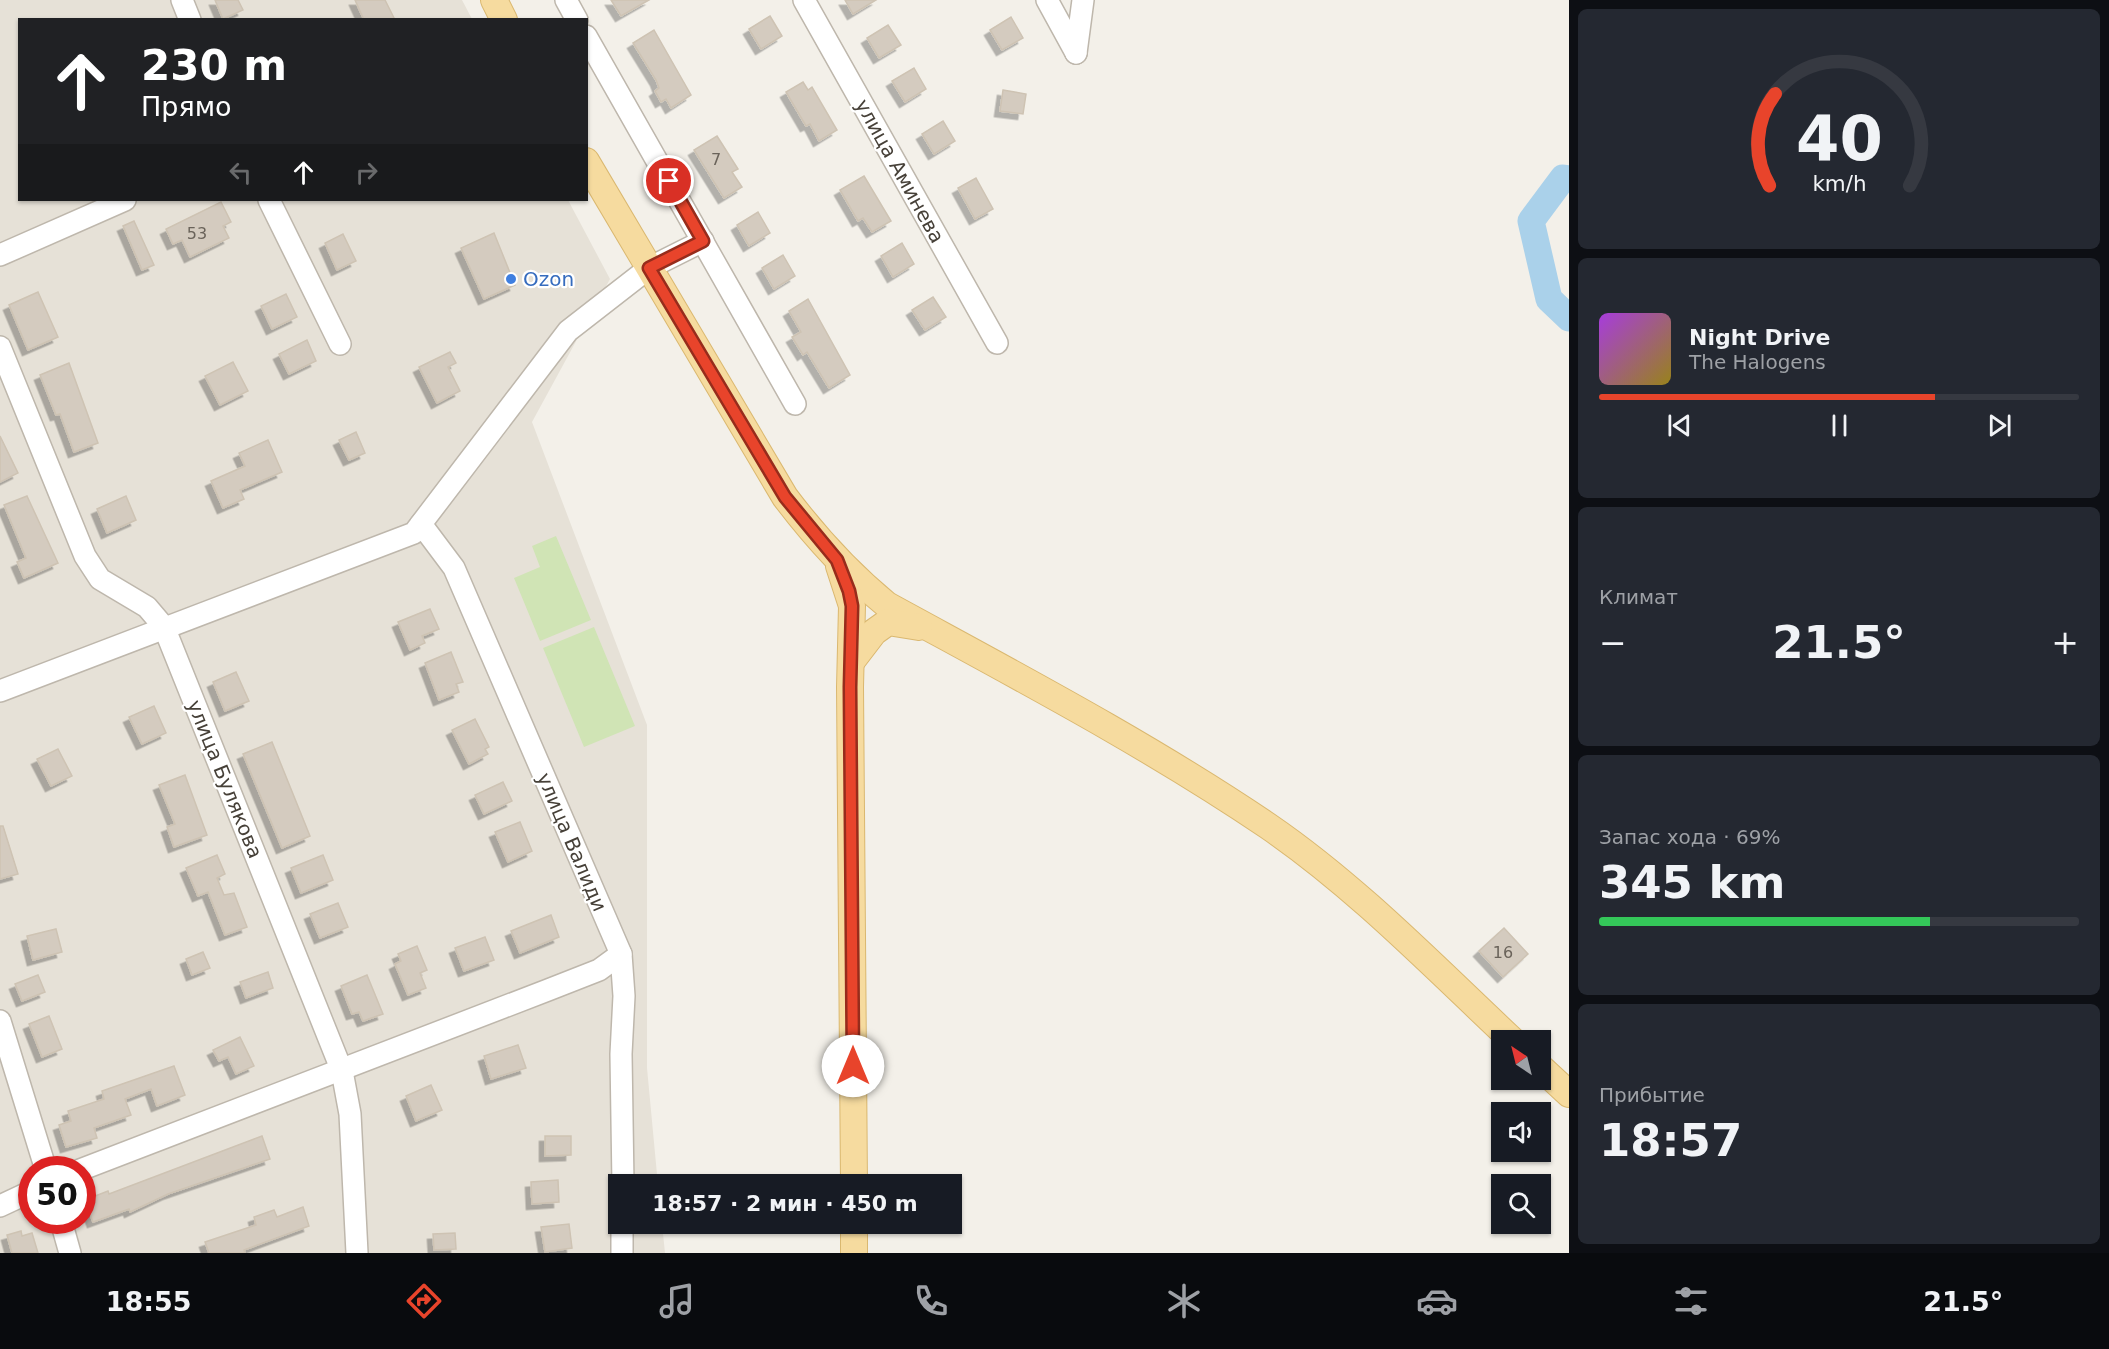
<!DOCTYPE html>
<html lang="ru">
<meta charset="utf-8">
<style>
:root{--surface:#171b24;--page:#242831;--text:#f1f3f6;--muted:#9ea1a6;--line:#363941;--accent:#e8442b}
body{margin:0;font-family:"DejaVu Sans",sans-serif;background:var(--page);color:var(--text);height:100vh;display:flex;flex-direction:column;font-size:22px;white-space:nowrap}
*{box-sizing:border-box;margin:0}
p{font-size:20px;color:var(--muted)}
.icon{flex:none;width:33px;height:33px;fill:none;stroke:currentColor;stroke-width:2;stroke-linecap:round;stroke-linejoin:round}
.map{position:relative;flex:1;overflow:hidden}
.sheet{display:flex;flex-direction:column;gap:9px;padding:9px;background:#0d0f14;width:540px}
.sheet>*{flex:none}
.top-card{position:absolute;left:18px;top:18px;width:570px;height:183px;border-radius:0px;box-shadow:0 2px 4px #0004;background:#202124;color:#fff;overflow:hidden}
.needle{width:39px;rotate:325deg}
.controls{position:absolute;left:1491px;top:1030px;display:grid;gap:12px}
.controls a{display:grid;place-items:center;width:60px;height:60px;border-radius:0px;background:var(--surface);box-shadow:0 2px 4px #0004;font-size:30px}
.speed{position:absolute;left:18px;top:1156px;display:flex;gap:12px;font-size:30px;font-weight:700;text-align:center}
.speed>*{display:grid;place-content:center;width:78px;height:78px;border-radius:50%;background:var(--surface);box-shadow:0 2px 4px #0004;line-height:1}
.speed .limit{border:9px solid #d22;background:#fff;color:#111}
.pin{position:absolute;display:grid;place-items:center;width:51px;height:51px;color:#fff;margin:-26px;border:3px solid #fff;border-radius:50%;box-shadow:0 2px 6px #0007}
.me{position:absolute;width:66px;margin:-33px;rotate:0deg;stroke-linejoin:round;filter:drop-shadow(0 0 4px #0008)}
.turn{display:flex;align-items:center;gap:21px;height:126px;padding:0 24px;font-size:27px}
.turn .icon{width:78px;height:78px;stroke-width:2.5}
.turn b{display:block;font-size:42px;line-height:51px}
.lanes{display:flex;align-items:center;height:57px;padding:0 24px;background:#0003;justify-content:center;gap:30px;direction:ltr}
.lanes .off{opacity:.35}
.big{font-size:45px;font-weight:600;line-height:1.1}
.sheet .tile{flex:1;display:flex;flex-direction:column;justify-content:center;gap:9px;min-width:0;padding:0 21px;border-radius:9px;background:var(--page)}
.sheet .dial{align-items:center;gap:0}
.dial svg{height:156px;overflow:visible;fill:none;stroke:var(--line);stroke-width:7;stroke-linecap:round;text-anchor:middle}
.dial text{fill:var(--text);stroke:none}
.song{display:flex;align-items:center;gap:18px}
.cover{width:72px;height:72px;border-radius:9px;background:linear-gradient(135deg,hsl(280 70% 55%),hsl(50 70% 35%))}
.played{height:6px;border-radius:3px;background:linear-gradient(90deg,var(--accent) 70%,var(--line) 70%)}
.keys{display:flex;justify-content:space-around;direction:ltr}
.heat{display:flex;justify-content:space-between;align-items:center;font-size:33px;direction:ltr}
.charge{height:9px;border-radius:4px;background:linear-gradient(90deg,#34c759 69%,var(--line) 0)}
.trip{position:absolute;left:608px;top:1174px;width:354px;height:60px;border-radius:0px;background:var(--surface);box-shadow:0 2px 4px #0004;font-weight:600;line-height:60px;text-align:center}
.tabs{display:flex;height:96px;justify-content:space-around;align-items:center;background:#090b0e;color:var(--muted)}
.tabs .icon{width:42px;height:42px}
.tabs .selected{color:var(--accent)}
.tabs b{font-size:27px;color:var(--text)}
main{display:flex;flex:1;min-height:0}
.map>svg:first-child{display:block}
</style>
<main>
<div class="map">
<svg width="1569" height="1253" viewBox="0 0 1569 1253">
<defs>
<filter id="shadow"><feDropShadow dx="-5.5" dy="5.5" stdDeviation="0" flood-color="#0004"/></filter>
</defs>
<rect width="100%" height="100%" fill="#f3f0e9"/>
<path fill="#e6e1d7" fill-rule="evenodd" d="M0,0H462L472,19L20,20V200H568L610,279L532,422L647,725V1068L658,1185H618V1224H662L665,1253H0ZM32,1170H82V1221H32Z"/>
<g fill="#d0e4b5">
<polygon points="556,536 591,620 540,641 514,578 540,567 532,546"/>
<polygon points="594,627 635,726 584,747 543,648"/>
</g>
<g fill="none" stroke-linecap="round" stroke-linejoin="round">
<polyline stroke="#aad1ea" stroke-width="27" points="1569,179 1563,178 1531,221 1549,299 1569,318"/>
</g>
<g fill="#d4cbbf" stroke="#cec3b3" stroke-width="1.5" filter="url(#shadow)">
<polygon points="215,0 238,0 243,10 223,19"/>
<polygon points="355,0 385,0 395,20 364,20"/>
<polygon points="611,0 649,0 621,16"/>
<polygon points="845,0 876,0 853,14"/>
<polygon points="770,16 782,36 761,49 749,29"/>
<polygon points="1011,17 1023,38 1002,50 990,30"/>
<polygon points="888,25 901,45 879,58 867,38"/>
<polygon points="654,30 691,95 671,108 666,99 661,102 655,91 659,88 656,80 633,43"/>
<polygon points="914,68 926,89 905,102 892,81"/>
<polygon points="803,82 808,90 812,87 837,130 819,141 810,124 806,126 786,92"/>
<polygon points="1003,90 1026,94 1023,114 1000,111"/>
<polygon points="943,121 955,141 934,154 922,134"/>
<polygon points="717,136 738,169 732,172 742,187 724,198 694,150"/>
<polygon points="864,176 891,221 872,232 863,218 858,221 840,190"/>
<polygon points="976,178 993,209 975,219 958,188"/>
<polygon points="221,202 231,222 223,226 229,238 190,257 182,240 173,244 166,229"/>
<polygon points="758,212 770,233 749,246 737,225"/>
<polygon points="134,221 154,265 142,270 123,226"/>
<polygon points="494,233 515,285 484,299 461,248"/>
<polygon points="343,234 356,261 337,270 325,243"/>
<polygon points="902,243 914,264 893,277 881,256"/>
<polygon points="783,255 795,276 774,289 762,268"/>
<polygon points="38,292 58,337 28,350 9,305"/>
<polygon points="286,294 297,317 272,329 261,306"/>
<polygon points="933,297 946,317 925,330 912,310"/>
<polygon points="808,299 850,375 829,388 807,352 803,355 792,337 801,332 789,311"/>
<polygon points="307,340 316,361 289,374 279,354"/>
<polygon points="450,352 456,363 448,367 460,391 437,403 419,367"/>
<polygon points="233,362 248,391 220,405 205,376"/>
<polygon points="69,363 98,443 74,452 60,414 56,415 40,375"/>
<polygon points="356,432 365,453 349,460 339,440"/>
<polygon points="0,436 18,473 0,482"/>
<polygon points="268,440 282,472 240,490 244,499 223,508 211,481 245,466 239,453"/>
<polygon points="27,496 58,563 24,578 17,562 26,558 4,505"/>
<polygon points="126,496 136,520 107,533 97,509"/>
<polygon points="430,609 439,629 422,636 425,643 410,650 398,622"/>
<polygon points="451,652 463,682 456,684 459,692 439,700 425,663"/>
<polygon points="236,672 249,701 225,711 213,682"/>
<polygon points="154,706 166,733 142,744 129,717"/>
<polygon points="475,719 489,747 485,749 488,754 469,764 452,730"/>
<polygon points="272,742 310,836 282,848 243,754"/>
<polygon points="58,749 72,776 51,786 37,759"/>
<polygon points="185,775 207,835 174,847 167,827 175,824 159,785"/>
<polygon points="503,782 512,801 484,814 475,795"/>
<polygon points="520,822 532,851 508,862 495,832"/>
<polygon points="0,826 3,826 18,874 0,879"/>
<polygon points="217,855 225,874 217,878 224,895 234,893 247,927 225,935 208,892 198,896 186,868"/>
<polygon points="323,855 333,880 301,893 291,868"/>
<polygon points="338,903 348,927 320,938 310,914"/>
<polygon points="551,915 559,937 520,953 511,931"/>
<polygon points="1504,928 1528,954 1503,977 1479,951"/>
<polygon points="56,929 62,952 33,960 27,936"/>
<polygon points="485,937 494,960 464,971 455,948"/>
<polygon points="417,946 427,970 420,973 426,988 408,995 395,964 401,961 398,954"/>
<polygon points="203,952 210,968 192,975 186,959"/>
<polygon points="268,972 273,988 246,998 240,982"/>
<polygon points="38,975 45,992 22,1001 15,984"/>
<polygon points="367,975 383,1014 363,1021 359,1012 352,1014 341,986"/>
<polygon points="49,1016 62,1049 42,1057 29,1024"/>
<polygon points="240,1037 254,1066 236,1074 228,1057 219,1061 213,1050"/>
<polygon points="518,1045 526,1068 491,1079 484,1056"/>
<polygon points="174,1066 185,1095 157,1106 151,1089 125,1099 131,1115 94,1128 97,1138 66,1147 59,1125 71,1121 68,1111 104,1099 102,1091"/>
<polygon points="431,1085 442,1110 416,1121 406,1096"/>
<polygon points="262,1136 270,1159 168,1194 130,1212 129,1209 93,1222 85,1200 108,1191 109,1194"/>
<polygon points="545,1136 571,1136 571,1155 545,1156"/>
<polygon points="558,1180 559,1202 532,1204 531,1182"/>
<polygon points="303,1207 309,1226 244,1250 245,1253 209,1253 205,1242 256,1225 254,1217 274,1210 277,1217"/>
<polygon points="569,1224 572,1248 545,1252 541,1227"/>
<polygon points="21,1231 22,1236 32,1233 38,1253 12,1253 7,1235"/>
<polygon points="455,1233 456,1249 434,1250 433,1234"/>
</g>
<g fill="none" stroke-linecap="round" stroke-linejoin="round">
<defs>
<g id="minor">
<polyline points="182,0 190,20"/>
<polyline points="566,0 577,20"/>
<polyline points="804,0 997,343"/>
<polyline points="1047,0 1076,53"/>
<polyline points="586,36 795,404"/>
<polyline points="1076,53 1083,0"/>
<polyline points="269,200 340,344"/>
<polyline points="0,255 125,200"/>
<polyline points="0,347 85,556 100,579 147,607 164,627 342,1071 350,1114 357,1253"/>
<polyline points="421,524 454,568 621,954 624,996 621,1054 623,1185"/>
<polyline points="0,691 414,533 568,331 649,268 703,241"/>
<polyline points="0,1021 46,1170"/>
<polyline points="80,1170 548,990 599,970 621,954"/>
<polyline points="0,1206 32,1191"/>
<polyline points="61,1221 70,1253"/>
<polyline points="622,1253 622,1224"/>
</g>
<g id="major">
<polyline points="494,0 504,20"/>
<path d="M586,161L785,497C816,538 848,573 887,605C1015,675 1147,744 1268,826C1357,887 1434,967 1513,1041"/>
<polyline points="839,566 852,606 850,687 854,1185"/>
<polyline points="851,662 874,632 888,622 919,627"/>
<polyline points="1540,1067 1569,1094"/>
<polyline points="854,1224 854,1253"/>
</g>
</defs>
<use href="#minor" stroke="#beb7ac" stroke-width="24"/>
<use href="#major" stroke="#dab870" stroke-width="28"/>
<use href="#minor" stroke="#fff" stroke-width="21"/>
<use href="#major" stroke="#f6db9f" stroke-width="26"/>
</g>
<g fill="none" stroke-linecap="round" stroke-linejoin="round">
<defs>
<polyline id="route" points="669,181 703,241 649,268 785,497 837,560 849,591 852,606 850,687 853,1066"/>
</defs>
<use href="#route" stroke="#972c1c" stroke-width="15"/>
<use href="#route" stroke="#e8442b" stroke-width="10"/>
</g>
<circle fill="#3f7fe0" stroke="#fff" stroke-width="2" cx="511" cy="279" r="6"/>
<g text-anchor="middle" dominant-baseline="central" stroke-width="4.5" stroke-linejoin="round" paint-order="stroke">
<g font-size="16" fill="#6a635a">
<text x="716" y="159">7</text>
<text x="197" y="233">53</text>
<text x="1503" y="952">16</text>
</g>
<g font-size="20" fill="#464038" stroke="#fff">
<text transform="translate(900 171) rotate(61)">улица Аминева</text>
<text transform="translate(225 779) rotate(68)">улица Булякова</text>
<text transform="translate(572 842) rotate(67)">улица Валиди</text>
</g>
<g font-size="20" fill="#366cbe" stroke="#fff" text-anchor="start">
<text x="523" y="279">Ozon</text>
</g>
</g>
</svg>
<div class="controls">
<a><svg class="needle" viewBox="-14 -14 28 28"><path d="M0-13l5 13h-10z" fill="#e53935"/><path d="M0 13l5-13h-10z" fill="#9ea1a6"/></svg></a>
<a><svg class="icon" aria-label="sound" viewBox="0 0 24 24"><path d="M4 9h4l5-4v14l-5-4H4zM17 9q2 3 0 6"/></svg></a>
<a><svg class="icon" aria-label="search" viewBox="0 0 24 24"><circle cx="10" cy="10" r="6"/><path d="M15 15l6 6"/></svg></a>
</div>
<div class="speed"><div class="limit">50</div></div>
<div class="pin" style="left:669px;top:181px;background:#d93025"><svg class="icon" aria-label="arrive" viewBox="0 0 24 24"><path d="M6 21V4h12l-3 4 3 4H6"/></svg></div>
<svg class="me" style="left:853px;top:1066px" viewBox="-20 -20 40 40"><circle r="19" fill="#fff"/><path d="M0-13L10 11 0 6-10 11z" fill="#e8442b"/></svg>
<div class="trip">18:57 · 2 мин · 450 m</div>
<div class="top-card">
<div class="turn"><svg class="icon" aria-label="ahead" viewBox="0 0 24 24"><path d="M12 20V5M6 11l6-6 6 6"/></svg><div><b>230 m</b>Прямо</div></div>
<div class="lanes"><svg class="icon off" aria-label="left" viewBox="0 0 24 24"><path d="M17 20v-9H6M10 6l-5 5 5 5"/></svg><svg class="icon" aria-label="ahead" viewBox="0 0 24 24"><path d="M12 20V5M6 11l6-6 6 6"/></svg><svg class="icon off" aria-label="right" viewBox="0 0 24 24"><path d="M7 20v-9h11M14 6l5 5-5 5"/></svg></div>
</div>
</div>
<section class="sheet">
<div class="tile dial"><svg viewBox="0 0 100 80">
<path d="M14 69A42 42 0 1 1 86 69"/>
<path d="M14 69A42 42 0 0 1 17 22" stroke="#e8442b"/>
<text x="50" y="56" font-size="32" font-weight="700">40</text>
<text x="50" y="72" font-size="11">km/h</text>
</svg></div>
<div class="tile">
<div class="song"><i class="cover"></i><div><b>Night Drive</b><p>The Halogens</p></div></div>
<div class="played"></div>
<div class="keys"><svg class="icon" aria-label="previous" viewBox="0 0 24 24"><path d="M18 5L8 12l10 7zM5 5v14"/></svg><svg class="icon" aria-label="pause" viewBox="0 0 24 24"><path d="M8 5v14M16 5v14"/></svg><svg class="icon" aria-label="next" viewBox="0 0 24 24"><path d="M6 5l10 7-10 7zM19 5v14"/></svg></div>
</div>
<div class="tile"><p>Климат</p>
<div class="heat"><a>−</a><b class="big">21.5°</b><a>+</a></div>
</div>
<div class="tile"><p>Запас хода · 69%</p><b class="big">345 km</b><div class="charge"></div></div>
<div class="tile"><p>Прибытие</p><b class="big">18:57</b></div>
</section>
</main>
<nav class="tabs">
<b>18:55</b>
<svg class="icon selected" aria-label="directions" viewBox="0 0 24 24"><path d="M12 3l9 9-9 9-9-9zM9 14v-3h6M13 9l2 2-2 2"/></svg>
<svg class="icon" aria-label="music" viewBox="0 0 24 24"><path d="M9 18V5l10-2v13"/><circle cx="6" cy="18" r="3"/><circle cx="16" cy="16" r="3"/></svg>
<svg class="icon" aria-label="phone" viewBox="0 0 24 24"><path d="M5 4h4l2 5-3 2q2 4 5 5l2-3 5 2v4C11 20 4 13 5 4z"/></svg>
<svg class="icon" aria-label="climate" viewBox="0 0 24 24"><path d="M12 3v18M4 7l16 10M4 17L20 7"/></svg>
<svg class="icon" aria-label="car" viewBox="0 0 24 24"><path d="M5 17H2v-5l4-1 3-4h7l3 4 3 1v5h-3M9 17h6M6 11h13"/><circle cx="7" cy="17" r="2"/><circle cx="17" cy="17" r="2"/></svg>
<svg class="icon" aria-label="filters" viewBox="0 0 24 24"><path d="M4 7h16M4 17h16"/><circle cx="9" cy="7" r="2"/><circle cx="15" cy="17" r="2"/></svg>
<b>21.5°</b>
</nav>
